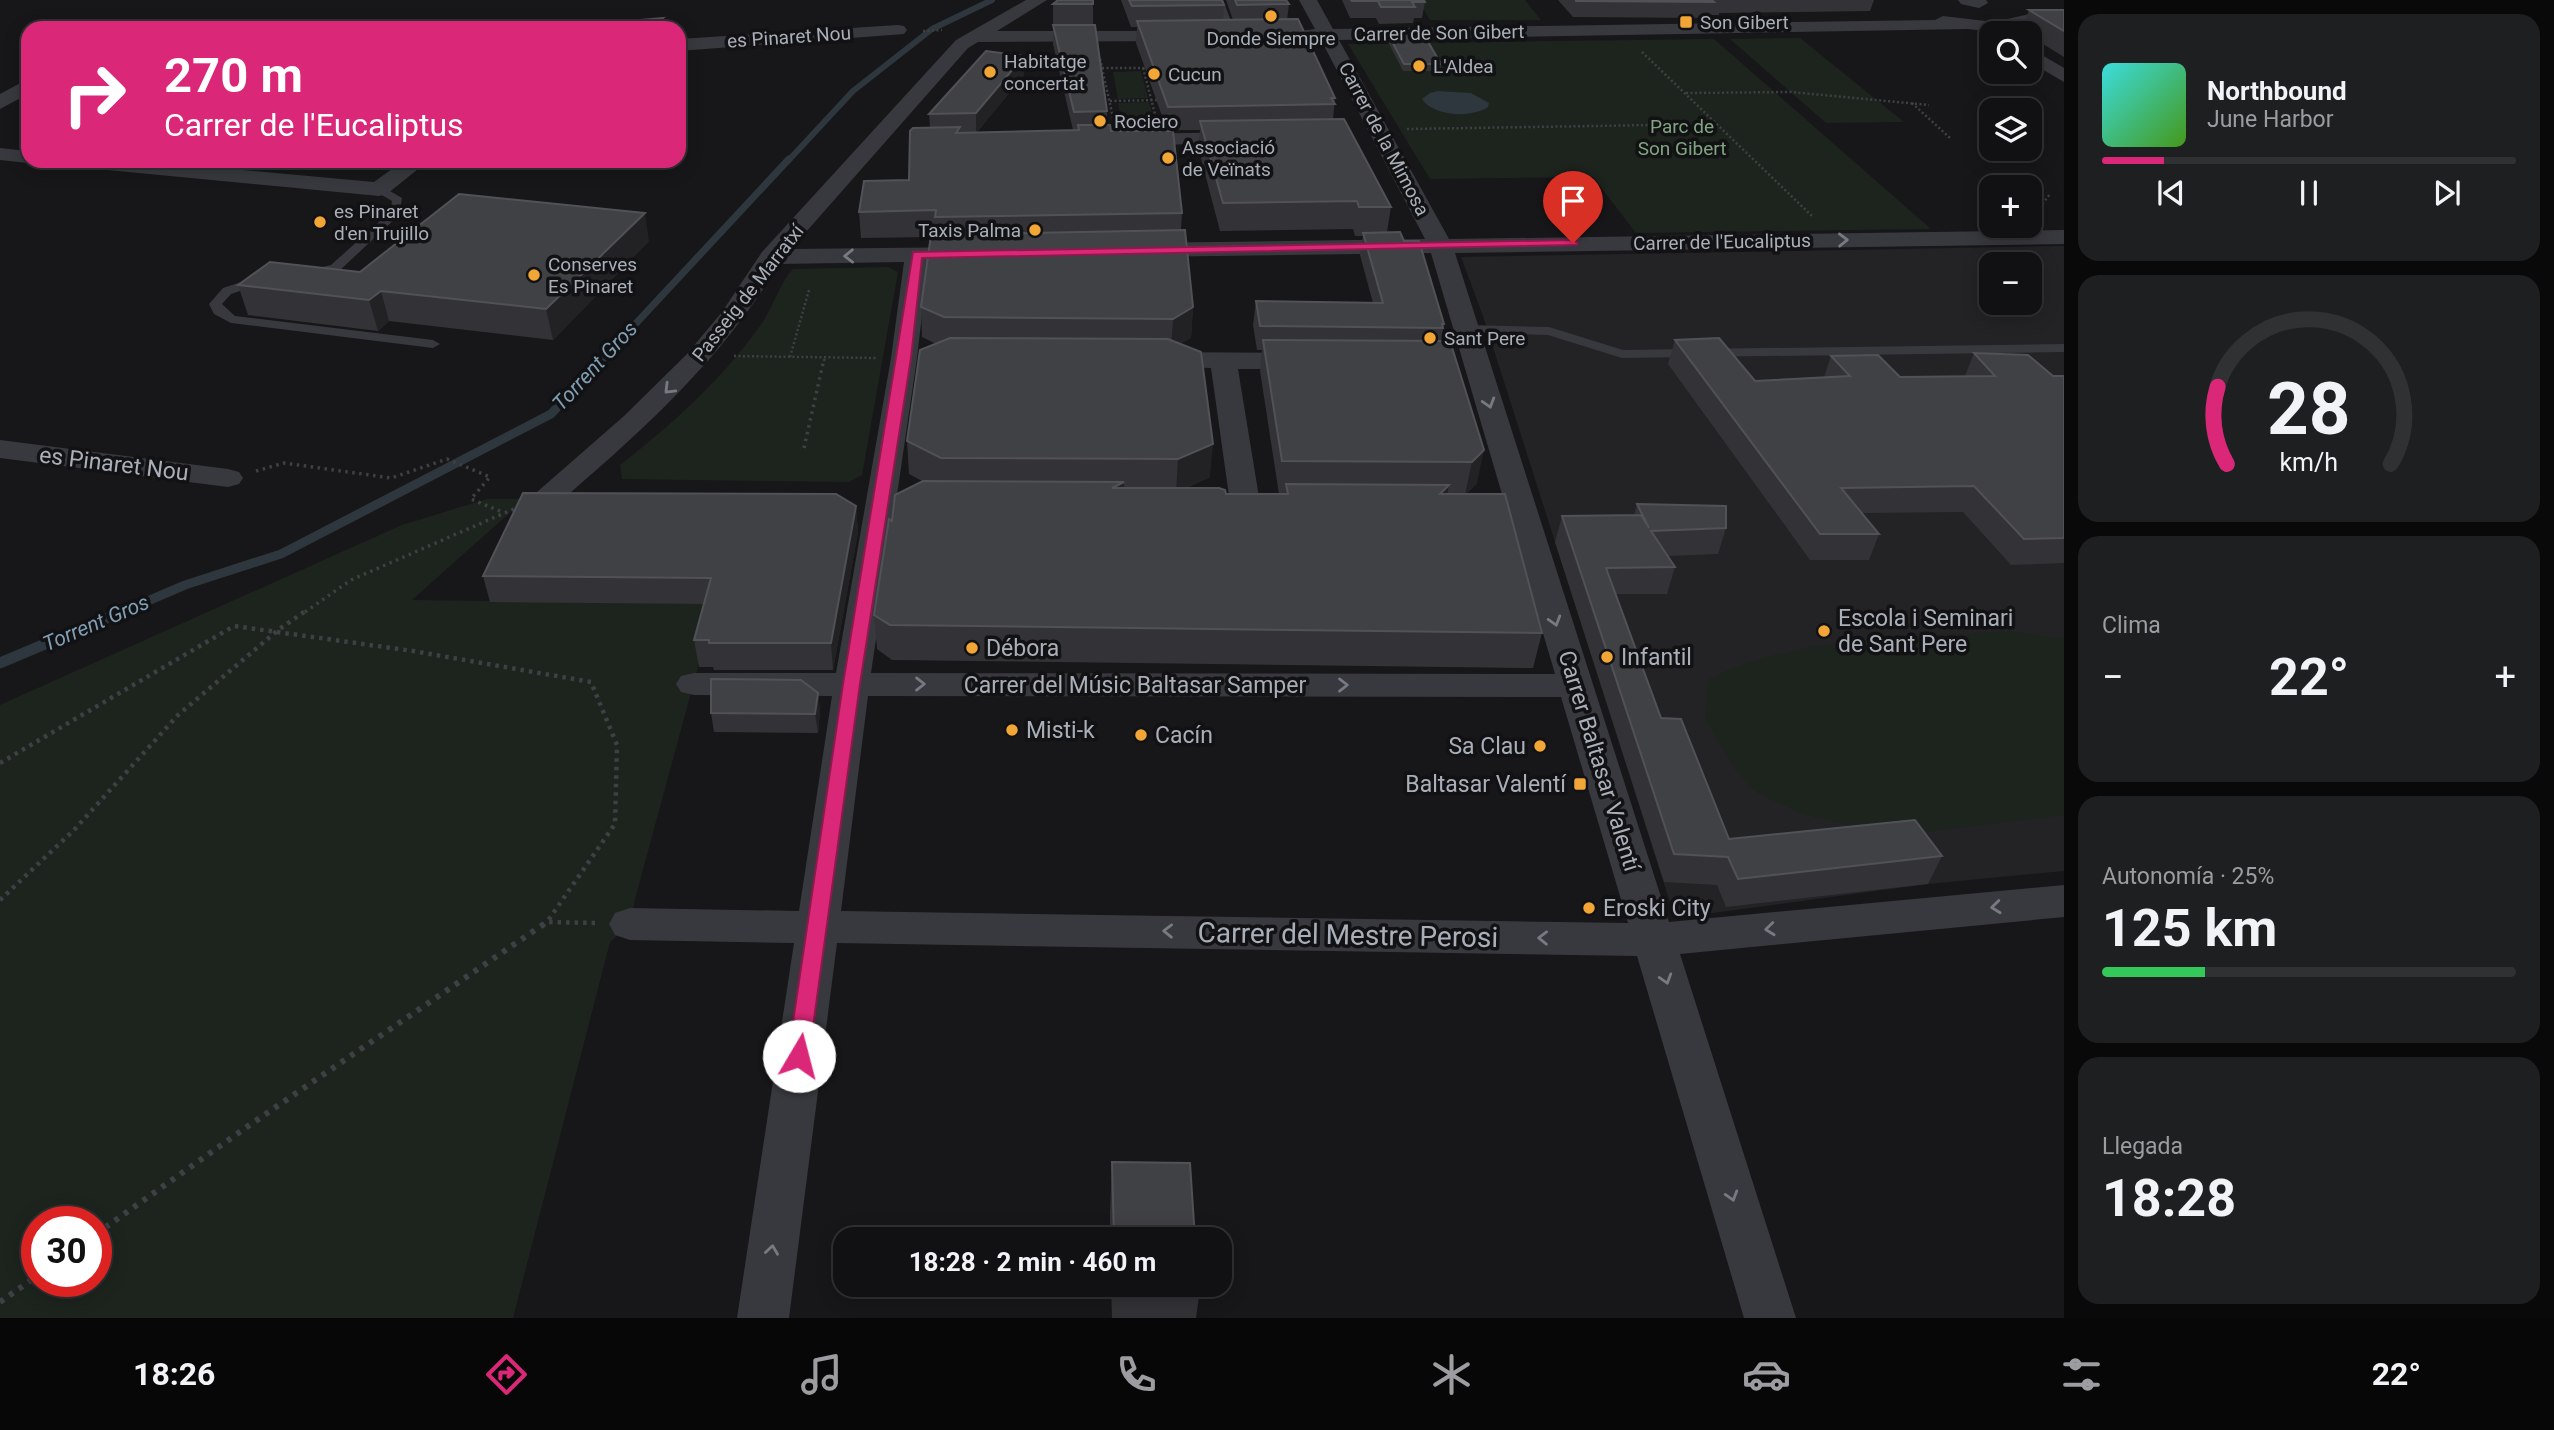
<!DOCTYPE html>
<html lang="es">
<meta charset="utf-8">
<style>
:root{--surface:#111113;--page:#1e1f21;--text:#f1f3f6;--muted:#9c9da0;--line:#303133;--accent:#db2777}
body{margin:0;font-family:Roboto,sans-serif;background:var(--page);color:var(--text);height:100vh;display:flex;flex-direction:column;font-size:26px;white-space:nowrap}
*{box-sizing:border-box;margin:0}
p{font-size:23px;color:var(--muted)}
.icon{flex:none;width:38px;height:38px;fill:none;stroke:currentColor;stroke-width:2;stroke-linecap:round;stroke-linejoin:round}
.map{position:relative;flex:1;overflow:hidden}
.panel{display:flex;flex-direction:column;gap:14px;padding:14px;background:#09090a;width:490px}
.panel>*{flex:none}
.guide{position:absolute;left:21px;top:21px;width:665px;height:147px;border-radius:21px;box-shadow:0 4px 18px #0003,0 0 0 2px var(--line);background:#db2777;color:#fff;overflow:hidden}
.buttons{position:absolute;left:1979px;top:21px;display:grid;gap:14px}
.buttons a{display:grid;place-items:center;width:63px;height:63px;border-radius:14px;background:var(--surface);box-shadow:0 4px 18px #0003,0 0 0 2px var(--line);font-size:35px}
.speed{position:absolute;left:21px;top:1206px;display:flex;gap:14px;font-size:35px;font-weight:700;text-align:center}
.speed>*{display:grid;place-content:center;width:91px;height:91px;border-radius:50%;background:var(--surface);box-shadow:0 4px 18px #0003,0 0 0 2px var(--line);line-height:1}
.speed .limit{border:10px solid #d22;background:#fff;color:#111}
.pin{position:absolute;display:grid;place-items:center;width:60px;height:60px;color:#fff;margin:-72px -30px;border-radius:50% 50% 50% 0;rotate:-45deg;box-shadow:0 0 7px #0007}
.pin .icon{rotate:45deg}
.me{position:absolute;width:77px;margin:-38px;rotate:8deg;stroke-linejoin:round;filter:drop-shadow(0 0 5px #0008)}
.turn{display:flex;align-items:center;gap:24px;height:147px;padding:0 28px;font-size:32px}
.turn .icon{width:91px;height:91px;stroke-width:2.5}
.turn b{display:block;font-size:49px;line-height:60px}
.big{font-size:52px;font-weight:700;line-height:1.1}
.panel .card{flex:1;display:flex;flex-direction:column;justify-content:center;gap:10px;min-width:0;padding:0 24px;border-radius:21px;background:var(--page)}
.panel .dial{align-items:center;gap:0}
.dial svg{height:182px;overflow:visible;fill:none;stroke:var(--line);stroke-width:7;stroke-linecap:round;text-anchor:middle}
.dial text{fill:var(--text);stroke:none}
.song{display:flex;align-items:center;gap:21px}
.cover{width:84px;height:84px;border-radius:10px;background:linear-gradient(135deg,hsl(180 70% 55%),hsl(100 70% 35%))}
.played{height:7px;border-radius:4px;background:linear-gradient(90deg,var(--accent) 15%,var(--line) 15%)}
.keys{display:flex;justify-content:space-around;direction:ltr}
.heat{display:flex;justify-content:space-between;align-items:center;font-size:38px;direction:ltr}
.charge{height:10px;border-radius:5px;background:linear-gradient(90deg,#34c759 25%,var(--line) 0)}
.trip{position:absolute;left:833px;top:1227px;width:399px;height:70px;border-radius:21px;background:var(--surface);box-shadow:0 4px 18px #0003,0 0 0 2px var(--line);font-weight:700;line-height:70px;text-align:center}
.menu{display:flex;height:112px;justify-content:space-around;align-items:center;background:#070708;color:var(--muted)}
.menu .icon{width:49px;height:49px}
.menu .active{color:var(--accent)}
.menu b{font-size:32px;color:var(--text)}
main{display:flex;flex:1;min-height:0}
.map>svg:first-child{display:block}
</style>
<main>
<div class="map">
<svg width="2064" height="1318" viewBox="0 0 2064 1318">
<rect width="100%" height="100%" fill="#171719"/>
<path fill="#232326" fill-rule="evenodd" d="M2064,246V871L1928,884L1675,918L1483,316L1461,257ZM1992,264H2030V303H1992Z"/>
<g fill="#1d241e" fill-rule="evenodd">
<polygon points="1418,0 1525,0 1541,20 1430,20"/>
<polygon points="1800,38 1904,122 1826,123 1730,39"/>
<polygon points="1714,39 1931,229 1636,233 1593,177 1430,179 1348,44"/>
<polygon points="1141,71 1148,98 1118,99 1113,72"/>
<polygon points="1149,102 1155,125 1123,126 1118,103"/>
<path d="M888,267L898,272L862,475L849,482L622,479L620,465C672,425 726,376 764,320C774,304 780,283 793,269Z"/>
<path d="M487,499H525L412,600L715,604L635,899L630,924L610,942L513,1318H0V705L402,525ZM37,1222H96V1281H37Z"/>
<path d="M2008,631L2064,639V815L1919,833L1861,829L1800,813L1757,793L1733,767L1705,719L1708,680C1783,637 1921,637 2008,631Z"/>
</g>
<path fill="#2d373d" d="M1438,91L1471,93L1489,103L1488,107C1472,118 1434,117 1422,99L1430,93Z"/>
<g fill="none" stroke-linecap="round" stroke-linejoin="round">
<polyline stroke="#2d373d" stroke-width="6" points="788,161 853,91 932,29 992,0"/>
<polyline stroke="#2d373d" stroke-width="7" points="601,361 789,159"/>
<polyline stroke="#2d373d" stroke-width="9" points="122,612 185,585 281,554 551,414 602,359"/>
<polyline stroke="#2d373d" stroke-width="11" points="0,663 126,610"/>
<g stroke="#3e4045" stroke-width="2.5" stroke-dasharray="2 2.5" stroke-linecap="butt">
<polyline points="923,31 942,30"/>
<polyline points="1642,52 1812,216"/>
<polyline points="1100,59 1114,122"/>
<polyline points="1102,68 1151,68"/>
<polyline points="1143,68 1156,118"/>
<polyline points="1686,93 1791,92 1929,105"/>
<polyline points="1110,101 1161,100"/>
<polyline points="1912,103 1950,138"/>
<polyline points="1407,129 1717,124"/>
<polyline points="2037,211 2050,194"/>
<polyline points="734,356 876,358"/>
<polyline points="790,357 809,290"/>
<polyline points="824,361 825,357"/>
</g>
<g stroke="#3e4045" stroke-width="3.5" stroke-dasharray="2.5 4.5" stroke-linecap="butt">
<polyline points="804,448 824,359"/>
<polyline points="256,471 284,463 391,478 447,459 490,477 471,499 502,512"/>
<polyline points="305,612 351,580 516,508"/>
</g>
<g stroke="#3e4045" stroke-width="4.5" stroke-dasharray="3.5 5" stroke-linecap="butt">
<polyline points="0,763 234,626 413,651 591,682 617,745 615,824 547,922"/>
<polyline points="0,900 74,830 178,715 278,630 307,610"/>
<polyline points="542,926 547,922 595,923"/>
</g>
<g stroke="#3e4045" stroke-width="6" stroke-dasharray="4.5 7" stroke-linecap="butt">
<polyline points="96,1234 251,1124 544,924"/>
<polyline points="0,1302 37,1276"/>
</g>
<g fill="#38393e" fill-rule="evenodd">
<polygon points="1215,0 1223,0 1237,37 1229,35"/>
<polygon points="375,187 383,187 402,198 399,215 339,271 305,277 305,271 331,265 390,212 392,201 375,191"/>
<polygon points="260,276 266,280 264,283 231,294 222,304 235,316 433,340 440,344 433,348 231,323 214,314 209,304 223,288"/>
<polygon points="1466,325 1549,327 1623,350 2064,344 2064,352 1622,358 1548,335 1461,332 1459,329"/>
</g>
<g fill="#38393e" fill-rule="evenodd">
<path d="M1026,0H1047L997,31H1184L1193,36L1184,41L978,42L968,48L791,249L976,247L984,249L988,254L984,259L928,262L917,358L871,673L1555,674L1431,253L1140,257L1132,255L1128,250L1132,245L1140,243L1425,239L1321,40H1306L1297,35L1300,31L1315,29L1299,0H1317L1333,29L1935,20L1943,16L1994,22L2043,11L2052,16L2049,20L1994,32L1968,29L1339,40L1449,239L2064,230V244L1455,253L1669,922L2064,885V917L1680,954L1796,1318H1744L1637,956L837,943L789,1318H737L794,943L630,940L615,935L609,924L615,913L630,908L799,911L832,696L694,695L681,692L676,684L681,676L694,673H836L891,358L904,262L779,264C721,361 640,433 555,506L544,508L533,506L529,499L624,416L687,354L722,312L762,252L956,40ZM868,696L1561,697L1628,923L841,911Z"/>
<polygon points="1958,0 1986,0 1988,3 1979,8 1961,4"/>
<polygon points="898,25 904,26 907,30 904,34 679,51 679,39"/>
<polygon points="2030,48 2064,68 2064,82 2030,62"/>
<polygon points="28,79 28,94 0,109 0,94"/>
<polygon points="1247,132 1254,134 1257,138 1254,142 1128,146 1121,144 1118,140 1121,136 1128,134"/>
<polygon points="0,148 28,151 28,161 36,161 28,163 0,160"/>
<polygon points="65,161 146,161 374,182 403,161 428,161 387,194 379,196 76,167 68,166"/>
<polygon points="1154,352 1308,353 1318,355 1321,361 1318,367 1308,369 1238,369 1260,503 1256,510 1245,512 1234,510 1230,503 1211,368 1144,366 1141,360 1144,354"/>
<polygon points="0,440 228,469 239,472 243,478 239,484 228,487 0,458"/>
</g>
</g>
<g fill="#333337">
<polygon points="1121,0 1222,0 1224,5 1223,20 1233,20 1226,0 1286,0 1289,4 1287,20 1335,98 1333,119 1391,207 1387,232 1444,324 1441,341 1477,483 1466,494 1542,633 1533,668 892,660 877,649 874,615 892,521 922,481 909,474 907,441 936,344 922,337 921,307 931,237 861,238 859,212 909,180 930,127 929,114 1024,75 977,132 1073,130 1053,44 1053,4 1093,4 1093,25 1107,111 1107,125 1111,131 1182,213 1181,230 1193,307 1191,338 1180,344 1210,477 1186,488 1226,494 1279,494 1260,371 1262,350 1257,350 1253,325 1256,301 1373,303 1360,255 1363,236 1355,236 1353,229 1220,231 1198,147 1200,130 1167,130 1136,43 1137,27 1131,27"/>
<polygon points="1342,0 1424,0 1425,2 1422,18 1414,18 1413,23 1379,24 1376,18 1350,18"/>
<polygon points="1558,0 1874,0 1870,11 1719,13 1719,15 1711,15 1710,18 1573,17"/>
<polygon points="2029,10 2064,10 2064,57 2030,36 2030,33 2026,33 2022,30"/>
<polygon points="1388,34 1441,64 1440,71 1403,71 1387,40"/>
<polygon points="649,241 553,340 389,321 378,331 248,315 238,285"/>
<polygon points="1675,340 1755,381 1824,377 1831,356 1900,377 1965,376 1974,353 2053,376 2064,376 2064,563 2011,565 1963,512 1862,513 1879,534 1869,560 1810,560 1668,364"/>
<polygon points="1637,504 1726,528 1718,554 1668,556 1675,567 1667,594 1615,594 1661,718 1729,839 1942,856 1928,884 1726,907 1717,885 1664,882 1555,542 1562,516 1634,515"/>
<polygon points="856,506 858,532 833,670 714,670 713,667 699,667 694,640 704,604 490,602 483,576"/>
<polygon points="818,693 820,712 818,733 714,732 711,713"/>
<polygon points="1112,1162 1195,1239 1110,1239 1110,1212"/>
<polygon points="1111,1284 1198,1284 1199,1296 1196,1318 1112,1318"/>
</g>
<g fill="#222225">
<polygon points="663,18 665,28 651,28"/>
<polygon points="1024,56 1024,75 976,133 976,113"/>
<polygon points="645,213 649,241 553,340 546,309"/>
<polygon points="381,291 389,321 378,331 369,300"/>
<polygon points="1193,307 1191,338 1171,349 1173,319"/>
<polygon points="1213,444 1210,477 1176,492 1178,459"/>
<polygon points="1484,450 1477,483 1465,495 1472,462"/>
<polygon points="1124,482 1123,515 1112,488"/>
<polygon points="1449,485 1443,518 1440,494"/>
<polygon points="856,506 858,532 833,670 831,643"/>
<polygon points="818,693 820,712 818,733 815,714"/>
</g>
<g fill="#404145" stroke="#505257" stroke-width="2">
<polygon points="1058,0 1093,0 1093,4 1053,4"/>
<polygon points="1129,0 1222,0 1224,5 1132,6"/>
<polygon points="1235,0 1286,0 1289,4 1237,5"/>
<polygon points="1351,0 1424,0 1425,2 1412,2 1415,7 1381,7 1378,1 1352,1"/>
<polygon points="1576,0 1712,0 1714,2 1576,1"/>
<polygon points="2029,10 2064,10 2064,31"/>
<polygon points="663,18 651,28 570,28 570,26"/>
<polygon points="1298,19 1335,98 1331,98 1335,104 1168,107 1137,21"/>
<polygon points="1053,25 1095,25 1107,111 1074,112"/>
<polygon points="1423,33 1441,64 1404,64 1388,34"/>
<polygon points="986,51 1024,56 976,113 929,114"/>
<polygon points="1344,119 1391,207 1359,207 1357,201 1223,203 1200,121"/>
<polygon points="1078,125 1110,125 1111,131 1173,131 1182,213 935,217 936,210 859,212 864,181 909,180 910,131 913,128 960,127 956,133 1079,130"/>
<polygon points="459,194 645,213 546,309 381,291 369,300 238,285 270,262 360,272"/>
<polygon points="1185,230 1193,307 1173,319 944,317 921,307 931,235"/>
<polygon points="1400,232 1404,241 1419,241 1444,324 1442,324 1443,328 1260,326 1256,301 1383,303 1363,233"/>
<polygon points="950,338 1168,339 1201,352 1213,444 1178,459 941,458 907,441 920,350"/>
<polygon points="1719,338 1755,381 1850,376 1831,356 1878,355 1900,377 1995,376 1974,353 2028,355 2053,376 2064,376 2064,538 2024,539 1974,486 1841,488 1879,534 1820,534 1675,340"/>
<polygon points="1263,340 1450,341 1484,450 1472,462 1282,461"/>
<polygon points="923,481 1124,482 1112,488 1219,488 1225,490 1226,494 1288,494 1286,484 1449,485 1440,494 1505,494 1542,633 890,625 874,615 889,519 892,521 895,495"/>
<polygon points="523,493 836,494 856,506 831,643 709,643 709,640 694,640 711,578 483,576"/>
<polygon points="1637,504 1726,506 1726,528 1651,531 1675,567 1606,568 1661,718 1681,719 1729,839 1915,820 1942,856 1738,879 1728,857 1674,854 1562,516 1641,515 1649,528"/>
<polygon points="711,679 801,680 818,693 815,714 711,713"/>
<polygon points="1112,1162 1190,1163 1195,1239 1114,1239"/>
<polygon points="1115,1284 1198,1284 1199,1296 1115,1294"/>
</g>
<defs><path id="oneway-chevron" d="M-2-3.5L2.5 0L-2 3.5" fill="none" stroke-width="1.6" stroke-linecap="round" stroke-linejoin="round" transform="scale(1.75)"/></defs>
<g stroke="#767a82">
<use href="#oneway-chevron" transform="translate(1843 240) rotate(-1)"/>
<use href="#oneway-chevron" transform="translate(849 256) rotate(179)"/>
<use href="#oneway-chevron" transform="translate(669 389) rotate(135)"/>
<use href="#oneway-chevron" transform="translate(1489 403) rotate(73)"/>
<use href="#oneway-chevron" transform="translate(1555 621) rotate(73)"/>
<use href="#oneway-chevron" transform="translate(920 684)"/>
<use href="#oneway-chevron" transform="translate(1343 685)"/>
<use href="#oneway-chevron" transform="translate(1996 907) rotate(174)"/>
<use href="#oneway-chevron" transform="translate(1770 929) rotate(174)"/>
<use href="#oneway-chevron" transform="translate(1168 931) rotate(-179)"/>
<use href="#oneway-chevron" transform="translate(1543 938) rotate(-179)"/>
<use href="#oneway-chevron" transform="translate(1666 979) rotate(73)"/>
<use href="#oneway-chevron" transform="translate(1732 1196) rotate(73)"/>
<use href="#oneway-chevron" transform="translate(772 1250) rotate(-82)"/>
</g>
<polygon fill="#db2777" stroke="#8e194d" stroke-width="2" points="1573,240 1578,243 1577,245 922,258 911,358 860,684 809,1056 806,1062 799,1065 791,1062 788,1056 843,684 913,252"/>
<g fill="#f2a636" stroke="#121214" stroke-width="2.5">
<circle cx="1271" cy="16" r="7"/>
<rect x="1679" y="15" width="14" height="14" rx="3.5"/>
<circle cx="1419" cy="66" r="7"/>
<circle cx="990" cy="72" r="7"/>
<circle cx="1154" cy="74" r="7"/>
<circle cx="1100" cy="121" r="7"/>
<circle cx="1168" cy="158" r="7"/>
<circle cx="320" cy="222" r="7"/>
<circle cx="1035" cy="230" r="7"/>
<circle cx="534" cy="275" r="7"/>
<circle cx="1430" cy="338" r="7"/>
<circle cx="1824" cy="631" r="7"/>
<circle cx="972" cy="648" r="7"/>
<circle cx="1607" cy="657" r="7"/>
<circle cx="1012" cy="730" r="7"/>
<circle cx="1141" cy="735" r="7"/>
<circle cx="1540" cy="746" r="7"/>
<rect x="1573" y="777" width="14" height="14" rx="3.5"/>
<circle cx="1589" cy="908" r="7"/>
</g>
<g text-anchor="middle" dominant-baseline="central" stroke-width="7" stroke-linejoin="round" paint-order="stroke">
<g font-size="19" fill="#a9afb9" stroke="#121214" text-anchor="start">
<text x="1700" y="22">Son Gibert</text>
<text x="1271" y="38" text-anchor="middle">Donde Siempre</text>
<text x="1004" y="61">Habitatge<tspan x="1004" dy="22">concertat</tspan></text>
<text x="1433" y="66">L'Aldea</text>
<text x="1168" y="74">Cucun</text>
<text x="1114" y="121">Rociero</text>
<text x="1182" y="147">Associació<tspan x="1182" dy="22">de Veïnats</tspan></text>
<text x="334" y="211">es Pinaret<tspan x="334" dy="22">d'en Trujillo</tspan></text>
<text x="1021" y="230" text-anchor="end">Taxis Palma</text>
<text x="548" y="264">Conserves<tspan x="548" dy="22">Es Pinaret</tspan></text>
<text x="1444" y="338">Sant Pere</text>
</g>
<g font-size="19" fill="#a9afb9" stroke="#121214">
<text transform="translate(1439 33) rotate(-1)">Carrer de Son Gibert</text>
<text transform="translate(789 37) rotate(-4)">es Pinaret Nou</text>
<text transform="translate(1384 139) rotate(62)">Carrer de la Mimosa</text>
<text transform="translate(1722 242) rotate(-1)">Carrer de l'Eucaliptus</text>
<text transform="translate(748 293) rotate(-52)">Passeig de Marratxí</text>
</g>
<g font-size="19" fill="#80a480" stroke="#121214">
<text x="1682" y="126">Parc de<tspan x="1682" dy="22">Son Gibert</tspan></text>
</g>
<g font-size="21" font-style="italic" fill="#809fb4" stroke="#121214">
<text transform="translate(595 366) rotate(-47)">Torrent Gros</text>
<text transform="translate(96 623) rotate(-23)">Torrent Gros</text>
</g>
<g font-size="23" fill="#a9afb9" stroke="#121214">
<text transform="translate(114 464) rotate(7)">es Pinaret Nou</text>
<text x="1135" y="685">Carrer del Músic Baltasar Samper</text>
<text transform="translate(1599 761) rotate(73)">Carrer Baltasar Valentí</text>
</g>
<g font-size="23" fill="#a9afb9" stroke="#121214" text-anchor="start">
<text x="1838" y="618">Escola i Seminari<tspan x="1838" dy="26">de Sant Pere</tspan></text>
<text x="986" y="648">Débora</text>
<text x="1621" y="657">Infantil</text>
<text x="1026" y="730">Misti-k</text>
<text x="1155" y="735">Cacín</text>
<text x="1526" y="746" text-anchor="end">Sa Clau</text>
<text x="1566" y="784" text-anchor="end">Baltasar Valentí</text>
<text x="1603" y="908">Eroski City</text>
</g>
<g font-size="28" fill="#a9afb9" stroke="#121214">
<text transform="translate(1348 935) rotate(1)">Carrer del Mestre Perosi</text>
</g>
</g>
</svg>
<div class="buttons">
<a><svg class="icon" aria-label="search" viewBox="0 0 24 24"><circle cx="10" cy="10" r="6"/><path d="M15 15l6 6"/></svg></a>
<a><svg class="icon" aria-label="layers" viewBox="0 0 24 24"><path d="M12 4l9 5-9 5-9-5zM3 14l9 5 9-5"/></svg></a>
<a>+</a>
<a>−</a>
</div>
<div class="speed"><div class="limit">30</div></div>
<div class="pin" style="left:1573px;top:243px;background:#d93025"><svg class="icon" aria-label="arrive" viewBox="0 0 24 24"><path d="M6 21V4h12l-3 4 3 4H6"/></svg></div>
<svg class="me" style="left:799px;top:1056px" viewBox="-20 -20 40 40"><circle r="19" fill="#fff"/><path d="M0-13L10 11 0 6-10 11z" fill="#db2777"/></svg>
<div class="trip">18:28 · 2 min · 460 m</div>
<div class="guide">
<div class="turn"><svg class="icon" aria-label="right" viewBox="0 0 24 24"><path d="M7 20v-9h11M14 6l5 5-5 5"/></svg><div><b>270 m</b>Carrer de l'Eucaliptus</div></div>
</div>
</div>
<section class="panel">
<div class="card">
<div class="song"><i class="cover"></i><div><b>Northbound</b><p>June Harbor</p></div></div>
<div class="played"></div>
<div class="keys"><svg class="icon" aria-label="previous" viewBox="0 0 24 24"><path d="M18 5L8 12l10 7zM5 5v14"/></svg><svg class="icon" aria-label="pause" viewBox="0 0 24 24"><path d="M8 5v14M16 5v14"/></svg><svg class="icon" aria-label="next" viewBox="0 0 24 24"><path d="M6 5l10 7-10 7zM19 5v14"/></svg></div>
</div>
<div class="card dial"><svg viewBox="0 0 100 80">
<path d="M14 69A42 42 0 1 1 86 69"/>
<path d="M14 69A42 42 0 0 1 10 35" stroke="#db2777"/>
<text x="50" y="56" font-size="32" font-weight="700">28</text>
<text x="50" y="72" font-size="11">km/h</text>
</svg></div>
<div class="card"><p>Clima</p>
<div class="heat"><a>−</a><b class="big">22°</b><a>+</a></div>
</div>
<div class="card"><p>Autonomía · 25%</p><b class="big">125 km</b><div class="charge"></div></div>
<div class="card"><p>Llegada</p><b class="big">18:28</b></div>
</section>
</main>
<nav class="menu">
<b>18:26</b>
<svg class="icon active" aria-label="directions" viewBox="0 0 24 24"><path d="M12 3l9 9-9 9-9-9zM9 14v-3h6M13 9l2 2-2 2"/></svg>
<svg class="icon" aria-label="music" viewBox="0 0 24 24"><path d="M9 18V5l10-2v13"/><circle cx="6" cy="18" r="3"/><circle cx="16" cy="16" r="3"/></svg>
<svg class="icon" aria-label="phone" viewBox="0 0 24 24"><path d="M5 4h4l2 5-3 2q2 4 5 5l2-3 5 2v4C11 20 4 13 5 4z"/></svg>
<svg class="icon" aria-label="climate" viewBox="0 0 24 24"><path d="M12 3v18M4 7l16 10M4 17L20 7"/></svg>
<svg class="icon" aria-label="car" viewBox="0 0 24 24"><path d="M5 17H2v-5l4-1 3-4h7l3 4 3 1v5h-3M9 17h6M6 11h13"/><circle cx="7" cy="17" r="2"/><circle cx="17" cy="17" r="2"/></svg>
<svg class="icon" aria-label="filters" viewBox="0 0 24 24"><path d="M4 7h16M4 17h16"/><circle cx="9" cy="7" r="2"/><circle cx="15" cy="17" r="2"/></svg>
<b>22°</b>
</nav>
